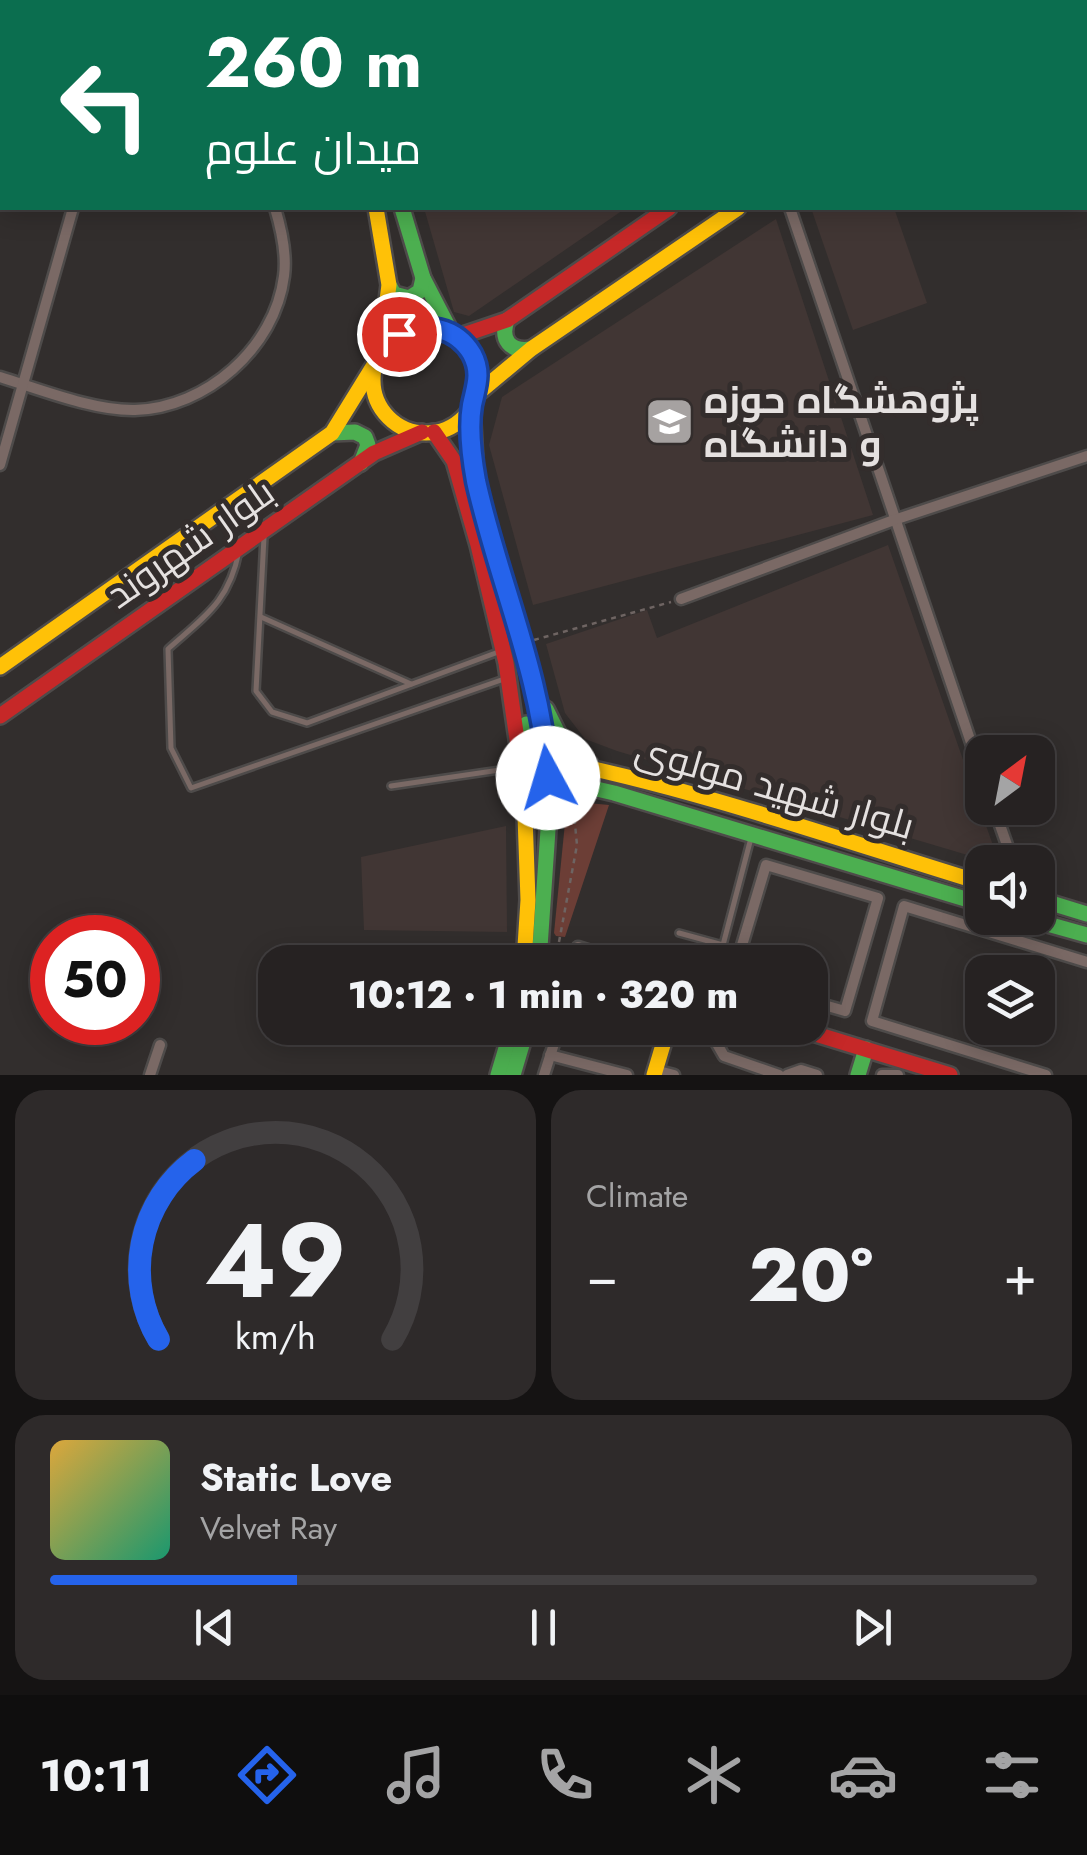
<!DOCTYPE html>
<meta charset="utf-8">
<style>
:root{--surface:#262222;--page:#2e2a2a;--text:#f1f3f6;--muted:#a4a4a5;--line:#423f40;--accent:#2563eb}
body{margin:0;font-family:Jost,Cairo,sans-serif;background:var(--page);color:var(--text);height:100vh;display:flex;flex-direction:column;font-size:38px;white-space:nowrap}
*{box-sizing:border-box;margin:0}
p{font-size:32px;color:var(--muted)}
.icon{flex:none;width:55px;height:55px;fill:none;stroke:currentColor;stroke-width:2;stroke-linecap:round;stroke-linejoin:round}
.map{position:relative;height:1075px;overflow:hidden}
.sheet{display:flex;flex-direction:column;gap:15px;padding:15px;background:#151313;flex:1}
.sheet>*{flex:none}
.banner{position:absolute;left:0px;top:0px;width:1088px;height:210px;box-shadow:0 5px 25px #0003,0 0 0 2px var(--line);background:#0b6e4f;color:#fff;overflow:hidden}
.needle{width:65px;rotate:32deg}
.buttons{position:absolute;left:965px;top:735px;display:grid;gap:20px}
.buttons a{display:grid;place-items:center;width:90px;height:90px;border-radius:20px;background:var(--surface);box-shadow:0 5px 25px #0003,0 0 0 2px var(--line);font-size:50px}
.speed{position:absolute;left:30px;top:915px;display:flex;gap:20px;font-size:50px;font-weight:700;text-align:center}
.speed>*{display:grid;place-content:center;width:130px;height:130px;border-radius:50%;background:var(--surface);box-shadow:0 5px 25px #0003,0 0 0 2px var(--line);line-height:1}
.speed .limit{border:15px solid #d22;background:#fff;color:#111}
.pin{position:absolute;display:grid;place-items:center;width:85px;height:85px;color:#fff;margin:-42px;border:5px solid #fff;border-radius:50%;box-shadow:0 2px 10px #0007}
.me{position:absolute;width:110px;margin:-55px;rotate:354deg;stroke-linejoin:round;filter:drop-shadow(0 0 8px #0008)}
.turn{display:flex;align-items:center;gap:35px;height:210px;padding:0 40px;font-size:45px}
.turn .icon{width:130px;height:130px;stroke-width:2.5}
.turn b{display:block;font-size:70px;line-height:85px}
.big{font-size:75px;font-weight:800;line-height:1.1}
.sheet .tile{flex:1;display:flex;flex-direction:column;justify-content:center;gap:15px;min-width:0;padding:0 35px;border-radius:30px;background:var(--page)}
.sheet .dial{align-items:center;gap:0}
.dial svg{height:260px;overflow:visible;fill:none;stroke:var(--line);stroke-width:7;stroke-linecap:round;text-anchor:middle}
.dial text{fill:var(--text);stroke:none}
.song{display:flex;align-items:center;gap:30px}
.cover{width:120px;height:120px;border-radius:15px;background:linear-gradient(135deg,hsl(40 70% 55%),hsl(160 70% 35%))}
.played{height:10px;border-radius:5px;background:linear-gradient(90deg,var(--accent) 25%,var(--line) 25%)}
.keys{display:flex;justify-content:space-around;direction:ltr}
.heat{display:flex;justify-content:space-between;align-items:center;font-size:55px;direction:ltr}
.sheet .tiles{flex:1;display:grid;gap:15px;grid-template-columns:1fr 1fr}
.tile:last-child{grid-column:span 2}
.trip{position:absolute;left:258px;top:945px;width:570px;height:100px;border-radius:30px;background:var(--surface);box-shadow:0 5px 25px #0003,0 0 0 2px var(--line);font-weight:800;line-height:100px;text-align:center}
.tabs{display:flex;height:160px;justify-content:space-around;align-items:center;background:#0f0e0e;color:var(--muted)}
.tabs .icon{width:70px;height:70px}
.tabs .selected{color:var(--accent)}
.tabs b{font-size:45px;color:var(--text)}
.map>svg:first-child{display:block}
</style>
<div class="map">
<svg width="1087" height="1075" viewBox="0 0 1087 1075">
<rect width="100%" height="100%" fill="#322e2d"/>
<g fill="#413634">
<polygon points="366,0 926,0 922,2"/>
<polygon points="424,208 626,208 469,316 454,312"/>
<polygon points="811,208 894,208 927,303 853,330"/>
<polygon points="776,219 873,515 533,605 489,445 502,397"/>
<polygon points="888,545 996,854 991,862 617,751 585,739 565,713 546,644 647,610 657,638"/>
<polygon points="506,826 507,932 364,930 361,857"/>
</g>
<polygon fill="#6c3e36" points="588,803 609,805 565,937 556,936 554,933 566,813"/>
<g fill="none" stroke-linecap="round" stroke-linejoin="round">
<defs>
<g id="lane">
<polyline points="432,0 433,2"/>
<polyline points="481,0 482,2"/>
<polyline points="514,2 522,0"/>
<polyline points="264,537 256,691 272,712 307,723 501,651"/>
<path d="M239,551C229,602 205,616 168,649L171,748L191,788L507,678"/>
<polyline points="261,617 411,684"/>
<polyline points="391,786 520,767"/>
<polyline points="679,933 723,945 751,838"/>
</g>
<g id="street">
<polyline points="215,0 215,2"/>
<polyline points="132,2 133,0"/>
<polyline points="790,208 982,775"/>
<path d="M0,377C39,389 94,411 135,410C206,408 275,348 284,276C287,254 281,228 275,208"/>
<polyline points="0,465 73,208"/>
<polyline points="681,599 894,520 1087,456"/>
<polyline points="994,808 1013,862"/>
<polyline points="578,947 626,962"/>
<polyline points="737,962 766,865 878,898 845,1011 810,1001"/>
<polyline points="701,1028 709,1030 724,1056 779,1075"/>
<polyline points="550,1055 627,1075"/>
<polyline points="655,1070 674,1075"/>
<polyline points="150,1075 160,1045"/>
<polyline points="544,1075 559,1028"/>
<polyline points="787,1075 801,1070 817,1075"/>
<polyline points="882,1075 898,1075"/>
<polyline points="1046,1075 872,1021 904,906 1087,962"/>
</g>
<g id="fast">
<polyline points="343,0 344,2"/>
<polyline points="964,2 967,0"/>
<polyline points="402,208 423,278 452,334"/>
<polyline points="389,285 394,294 409,298 420,291 423,278"/>
<path d="M507,320C500,340 510,352 531,349"/>
<polyline points="472,405 476,480 528,659 546,741 549,815 539,962"/>
<polyline points="332,433 355,432 365,437 368,445 361,463"/>
<polyline points="546,709 562,741 590,764"/>
<polyline points="526,724 540,766 549,778 614,793 982,904"/>
<polyline points="1038,899 1087,914"/>
<polyline points="1026,918 1087,935"/>
<polyline points="498,1075 512,1028"/>
<polyline points="513,1075 527,1028"/>
<polyline points="858,1075 866,1049"/>
</g>
<g id="slow">
<polyline points="376,208 389,285 380,352"/>
<circle cx="426" cy="380" r="53"/>
<polyline points="477,394 531,349 738,208"/>
<polyline points="0,667 332,433 374,365"/>
<path d="M547,759C694,788 838,839 982,883"/>
<polyline points="524,788 528,900 524,962"/>
<polyline points="549,815 584,785"/>
<polyline points="654,1075 668,1028"/>
</g>
<g id="jam">
<polyline points="323,0 324,2"/>
<polyline points="1039,2 1043,0"/>
<polyline points="457,337 507,320 669,208"/>
<polyline points="434,432 454,461 478,545 506,663 524,788"/>
<polyline points="0,716 374,453 422,432"/>
<polyline points="796,1028 950,1075"/>
</g>
</defs>
<use href="#lane" stroke="#4e4b4a" stroke-width="10"/>
<use href="#street" stroke="#4e4b4a" stroke-width="15"/>
<use href="#fast" stroke="#4e4b4a" stroke-width="20"/>
<use href="#slow" stroke="#4e4b4a" stroke-width="20"/>
<use href="#jam" stroke="#4e4b4a" stroke-width="20"/>
<g stroke="#6e6462" stroke-width="2.5" stroke-dasharray="5 5" stroke-linecap="butt">
<polyline points="534,640 671,602"/>
<polyline points="559,942 577,845 574,814"/>
</g>
<use href="#lane" stroke="#7a6965" stroke-width="5"/>
<use href="#street" stroke="#7a6965" stroke-width="10"/>
<use href="#fast" stroke="#4caf50" stroke-width="15"/>
<use href="#slow" stroke="#ffc107" stroke-width="15"/>
<use href="#jam" stroke="#c62828" stroke-width="15"/>
</g>
<g fill="none" stroke-linecap="round" stroke-linejoin="round">
<defs>
<path id="route" d="M399,334C426,322 456,327 472,354C482,373 476,386 472,405C468,428 472,459 476,481C498,581 542,675 548,778"/>
</defs>
<use href="#route" stroke="#184099" stroke-width="25"/>
<use href="#route" stroke="#2563eb" stroke-width="18"/>
</g>
<defs>
<symbol id="university-square" viewBox="-11 -11 22 22"><rect x="-9" y="-9" width="18" height="18" rx="4" fill="#a6a2a1" stroke="#332d2c"/><path d="M0-5L7-2L0 1L-7-2ZM-4 1L0 2.5L4 1V4Q0 6-4 4Z" fill="#fff"/></symbol>
</defs>
<g fill-rule="evenodd">
<use href="#university-square" x="642" y="394" width="55" height="55"/>
</g>
<g text-anchor="middle" dominant-baseline="central" stroke-width="10" stroke-linejoin="round" paint-order="stroke">
<g font-size="38" font-weight="bold" fill="#e5e1e0" stroke="#332d2c" text-anchor="start">
<text x="704" y="399">پژوهشگاه حوزه<tspan x="704" dy="44">و دانشگاه</tspan></text>
</g>
<g font-size="38" fill="#e5e1e0" stroke="#332d2c">
<text transform="translate(190 543) rotate(-35)">بلوار شهروند</text>
<text transform="translate(775 787) rotate(16)">بلوار شهید مولوی</text>
</g>
</g>
</svg>
<div class="buttons">
<a><svg class="needle" viewBox="-14 -14 28 28"><path d="M0-13l5 13h-10z" fill="#e53935"/><path d="M0 13l5-13h-10z" fill="#a4a4a5"/></svg></a>
<a><svg class="icon" aria-label="sound" viewBox="0 0 24 24"><path d="M4 9h4l5-4v14l-5-4H4zM17 9q2 3 0 6"/></svg></a>
<a><svg class="icon" aria-label="layers" viewBox="0 0 24 24"><path d="M12 4l9 5-9 5-9-5zM3 14l9 5 9-5"/></svg></a>
</div>
<div class="speed"><div class="limit">50</div></div>
<div class="pin" style="left:399px;top:334px;background:#d93025"><svg class="icon" aria-label="arrive" viewBox="0 0 24 24"><path d="M6 21V4h12l-3 4 3 4H6"/></svg></div>
<svg class="me" style="left:548px;top:778px" viewBox="-20 -20 40 40"><circle r="19" fill="#fff"/><path d="M0-13L10 11 0 6-10 11z" fill="#2563eb"/></svg>
<div class="trip">10:12 · 1 min · 320 m</div>
<div class="banner">
<div class="turn"><svg class="icon" aria-label="left" viewBox="0 0 24 24"><path d="M17 20v-9H6M10 6l-5 5 5 5"/></svg><div><b>260 m</b>میدان علوم</div></div>
</div>
</div>
<section class="sheet">
<div class="tiles">
<div class="tile dial"><svg viewBox="0 0 100 80">
<path d="M14 69A42 42 0 1 1 86 69"/>
<path d="M14 69A42 42 0 0 1 25 14" stroke="#2563eb"/>
<text x="50" y="56" font-size="32" font-weight="700">49</text>
<text x="50" y="72" font-size="11">km/h</text>
</svg></div>
<div class="tile"><p>Climate</p>
<div class="heat"><a>−</a><b class="big">20°</b><a>+</a></div>
</div>
<div class="tile">
<div class="song"><i class="cover"></i><div><b>Static Love</b><p>Velvet Ray</p></div></div>
<div class="played"></div>
<div class="keys"><svg class="icon" aria-label="previous" viewBox="0 0 24 24"><path d="M18 5L8 12l10 7zM5 5v14"/></svg><svg class="icon" aria-label="pause" viewBox="0 0 24 24"><path d="M8 5v14M16 5v14"/></svg><svg class="icon" aria-label="next" viewBox="0 0 24 24"><path d="M6 5l10 7-10 7zM19 5v14"/></svg></div>
</div>
</div>
</section>
<nav class="tabs">
<b>10:11</b>
<svg class="icon selected" aria-label="directions" viewBox="0 0 24 24"><path d="M12 3l9 9-9 9-9-9zM9 14v-3h6M13 9l2 2-2 2"/></svg>
<svg class="icon" aria-label="music" viewBox="0 0 24 24"><path d="M9 18V5l10-2v13"/><circle cx="6" cy="18" r="3"/><circle cx="16" cy="16" r="3"/></svg>
<svg class="icon" aria-label="phone" viewBox="0 0 24 24"><path d="M5 4h4l2 5-3 2q2 4 5 5l2-3 5 2v4C11 20 4 13 5 4z"/></svg>
<svg class="icon" aria-label="climate" viewBox="0 0 24 24"><path d="M12 3v18M4 7l16 10M4 17L20 7"/></svg>
<svg class="icon" aria-label="car" viewBox="0 0 24 24"><path d="M5 17H2v-5l4-1 3-4h7l3 4 3 1v5h-3M9 17h6M6 11h13"/><circle cx="7" cy="17" r="2"/><circle cx="17" cy="17" r="2"/></svg>
<svg class="icon" aria-label="filters" viewBox="0 0 24 24"><path d="M4 7h16M4 17h16"/><circle cx="9" cy="7" r="2"/><circle cx="15" cy="17" r="2"/></svg>
</nav>
